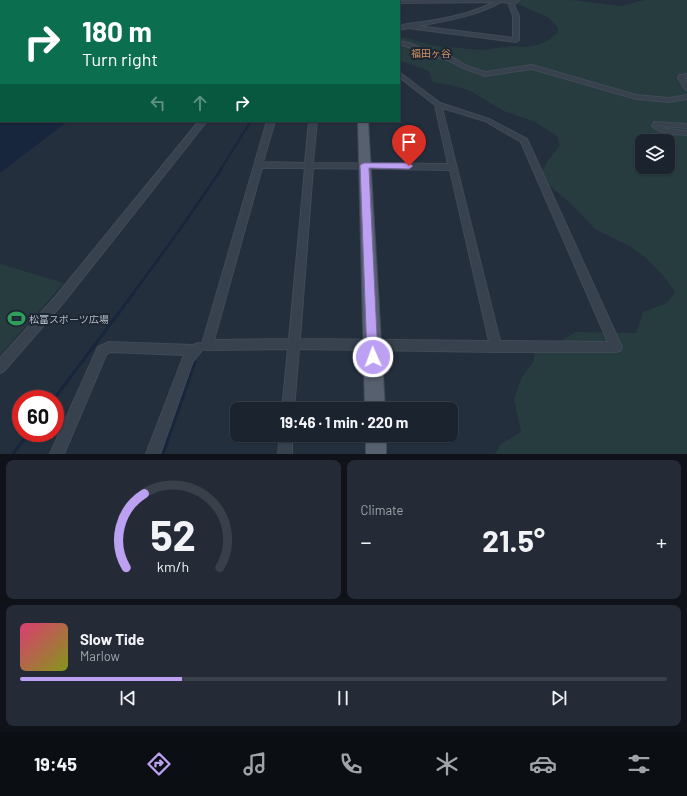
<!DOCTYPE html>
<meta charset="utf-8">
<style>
:root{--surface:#1b232e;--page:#242b36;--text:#f1f3f6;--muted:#a0a4aa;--line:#39404a;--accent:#bca0f2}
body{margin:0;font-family:Barlow,"Noto Sans JP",sans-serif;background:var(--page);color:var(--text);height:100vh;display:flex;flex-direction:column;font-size:15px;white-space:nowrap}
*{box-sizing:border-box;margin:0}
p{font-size:13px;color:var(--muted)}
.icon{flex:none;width:22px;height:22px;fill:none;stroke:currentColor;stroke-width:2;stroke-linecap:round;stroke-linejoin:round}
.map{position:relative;height:454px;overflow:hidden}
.sheet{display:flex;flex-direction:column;gap:6px;padding:6px;background:#0f1319;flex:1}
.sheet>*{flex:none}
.top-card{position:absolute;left:0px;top:0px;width:400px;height:122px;box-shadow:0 1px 3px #0004,0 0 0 1px var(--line);background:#0b6e4f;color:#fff;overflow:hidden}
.fabs{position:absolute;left:635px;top:134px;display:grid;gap:8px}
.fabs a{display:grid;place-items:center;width:40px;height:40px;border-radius:8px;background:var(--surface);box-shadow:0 1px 3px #0004,0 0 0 1px var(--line);font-size:20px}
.speed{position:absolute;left:12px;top:390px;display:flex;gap:8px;font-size:20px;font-weight:700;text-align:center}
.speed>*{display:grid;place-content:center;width:52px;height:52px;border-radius:50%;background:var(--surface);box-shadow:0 1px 3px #0004,0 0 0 1px var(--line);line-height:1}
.speed .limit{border:6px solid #d22;background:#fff;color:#111}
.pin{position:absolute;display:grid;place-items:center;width:34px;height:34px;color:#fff;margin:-41px -17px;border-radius:50% 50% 50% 0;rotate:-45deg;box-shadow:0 0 4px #0007}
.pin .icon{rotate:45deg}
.me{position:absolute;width:44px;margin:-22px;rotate:358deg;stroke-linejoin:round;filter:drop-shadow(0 0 3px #0008)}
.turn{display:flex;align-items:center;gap:14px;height:84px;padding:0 16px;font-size:18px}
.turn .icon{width:52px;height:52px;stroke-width:2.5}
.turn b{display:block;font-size:28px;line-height:34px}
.lanes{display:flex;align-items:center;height:38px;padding:0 16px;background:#0003;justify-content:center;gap:20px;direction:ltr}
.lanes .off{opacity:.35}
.big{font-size:30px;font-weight:700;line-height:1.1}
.sheet .tile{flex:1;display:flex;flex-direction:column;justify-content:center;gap:6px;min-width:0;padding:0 14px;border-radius:8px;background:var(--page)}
.sheet .dial{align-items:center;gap:0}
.dial svg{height:104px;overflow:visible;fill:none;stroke:var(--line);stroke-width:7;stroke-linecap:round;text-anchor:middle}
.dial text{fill:var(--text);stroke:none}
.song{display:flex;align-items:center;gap:12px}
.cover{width:48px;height:48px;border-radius:6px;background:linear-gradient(135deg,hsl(340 70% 55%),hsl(70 70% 35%))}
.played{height:4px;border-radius:2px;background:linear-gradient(90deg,var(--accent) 25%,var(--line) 25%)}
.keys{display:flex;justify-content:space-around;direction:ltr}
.heat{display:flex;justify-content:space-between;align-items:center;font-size:22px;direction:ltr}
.sheet .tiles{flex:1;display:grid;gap:6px;grid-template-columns:1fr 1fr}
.tile:last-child{grid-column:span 2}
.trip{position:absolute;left:230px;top:402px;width:228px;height:40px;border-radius:8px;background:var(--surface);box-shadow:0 1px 3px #0004,0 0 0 1px var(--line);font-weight:700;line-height:40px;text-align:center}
.tab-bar{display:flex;height:64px;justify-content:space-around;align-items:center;background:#0b0e12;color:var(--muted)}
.tab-bar .icon{width:28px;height:28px}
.tab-bar .current{color:var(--accent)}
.tab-bar b{font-size:18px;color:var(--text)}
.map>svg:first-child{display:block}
</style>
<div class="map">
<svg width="687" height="454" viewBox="0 0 687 454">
<rect width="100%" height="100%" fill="#242f3e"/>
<g fill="#263c3f" fill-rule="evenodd">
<path d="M520,0H571L621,6L644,0H687V454H495L501,444L521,432L514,399L521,379L533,362L536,348L557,343L576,332L636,333L643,312L667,303L675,292L666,279L646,258L631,247L595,229L573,206L548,184L542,171C546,161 554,154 560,145L557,136L535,122L504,111L470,91L459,87L433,82L429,71L399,60V38H405L435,46L482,50L511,46L526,47L538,45L547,41L558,32V28L549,18L516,3ZM642,141H668V167H642Z"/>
<polygon points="0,264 64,283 0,355"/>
</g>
<polygon fill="#17263c" points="0,0 222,0 1,1 1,121 68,121 0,173"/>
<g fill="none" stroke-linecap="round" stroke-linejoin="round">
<polyline stroke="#17263c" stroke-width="2" points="219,172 251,121"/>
<polyline stroke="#17263c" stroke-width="2.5" points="132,295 181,228 220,171"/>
<g stroke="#17263c" stroke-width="3">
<polyline points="54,399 133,294"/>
<polyline points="13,454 29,433"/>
<polyline points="163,454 195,362"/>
</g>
<defs>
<g id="street">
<rect x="334" y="0" width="4" height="1"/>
<rect x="370" y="0" width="5" height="1"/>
<path d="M426,0H519L514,5L519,16V40L516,42L408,28L399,30V26L407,24C436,21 468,16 494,2L399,3V1H397ZM501,2L511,3L509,5L513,16V38L418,26C447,21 475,16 501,2Z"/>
<polygon points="399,41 409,43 435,54 452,57 467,66 485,72 532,65 636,95 669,98 687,95 687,99 669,102 636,99 532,69 485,76 463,68 448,60 432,57 406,46 399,45"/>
<path d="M399,72L440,103L489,119L527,139L620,343L622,347L620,351L616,352H496L299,349L294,409H282L288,349L207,350L203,349L193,361L160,454H146L184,355L110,352L106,355L64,454H50L98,347L109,342L193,345L198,343L202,344L267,121H275L263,162L305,163L309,121H317L313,163L448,164L435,105L399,77ZM442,108L485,121L521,142L608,342L500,341ZM262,168H305L289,339L214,340ZM313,168L450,170L489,341L300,339Z"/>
<polygon points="687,74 687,78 684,78 687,83 687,90 685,89 678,78 679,75"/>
<polygon points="199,121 207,121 64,302 4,371 0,373 0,358 56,296"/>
<path d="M654,122L687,124V128L662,126L667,129L687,131V135C675,134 662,135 652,126Z"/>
<polygon points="280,435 292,435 292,454 278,454"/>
</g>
<g id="primary">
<polygon points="384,0 392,0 383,1"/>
<polygon points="358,121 368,121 385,409 365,409"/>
<rect x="366" y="435" width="20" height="19"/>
</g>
</defs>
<use href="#street" stroke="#414a57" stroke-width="2"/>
<use href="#primary" stroke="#414a57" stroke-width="2"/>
<use href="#street" fill="#38414e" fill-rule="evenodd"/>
<use href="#primary" fill="#56606e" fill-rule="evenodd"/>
</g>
<polygon fill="#bca0f2" stroke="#7a689d" points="364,163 409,163 413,166 409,169 369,168 378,357 377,361 373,363 369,361 367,357 360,165"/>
<defs>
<symbol id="stadium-bare" viewBox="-9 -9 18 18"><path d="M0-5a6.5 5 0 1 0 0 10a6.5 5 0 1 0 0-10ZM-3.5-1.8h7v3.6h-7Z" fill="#2e9e5b" stroke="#1d2633" stroke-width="2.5" paint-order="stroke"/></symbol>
</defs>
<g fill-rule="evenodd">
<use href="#stadium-bare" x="4" y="306" width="25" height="25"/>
</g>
<g text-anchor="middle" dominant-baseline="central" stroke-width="4" stroke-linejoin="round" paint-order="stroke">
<g font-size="10" fill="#d59563" stroke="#1d2633">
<text x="431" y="53">福田ヶ谷</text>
</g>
<g font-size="10" fill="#b4bcc9" stroke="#1d2633" text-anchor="start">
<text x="29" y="319">松富スポーツ広場</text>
</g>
</g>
</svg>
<div class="fabs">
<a><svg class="icon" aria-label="layers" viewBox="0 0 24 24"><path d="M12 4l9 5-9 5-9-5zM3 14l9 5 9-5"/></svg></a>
</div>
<div class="speed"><div class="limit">60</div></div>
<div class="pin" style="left:409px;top:166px;background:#d93025"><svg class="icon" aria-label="arrive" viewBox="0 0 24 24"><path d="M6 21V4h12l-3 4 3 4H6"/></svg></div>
<svg class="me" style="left:373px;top:357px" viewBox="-20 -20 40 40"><circle r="17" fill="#bca0f2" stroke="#fff" stroke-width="3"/><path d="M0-11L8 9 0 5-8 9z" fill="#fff"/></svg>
<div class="trip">19:46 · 1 min · 220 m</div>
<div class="top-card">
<div class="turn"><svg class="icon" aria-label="right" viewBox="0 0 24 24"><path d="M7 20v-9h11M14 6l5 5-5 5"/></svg><div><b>180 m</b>Turn right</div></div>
<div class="lanes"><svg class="icon off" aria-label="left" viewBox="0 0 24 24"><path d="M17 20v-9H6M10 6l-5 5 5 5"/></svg><svg class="icon off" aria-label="ahead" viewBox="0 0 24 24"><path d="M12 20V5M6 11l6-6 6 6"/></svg><svg class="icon" aria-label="right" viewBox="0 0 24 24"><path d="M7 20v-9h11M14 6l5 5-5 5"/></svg></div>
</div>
</div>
<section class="sheet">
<div class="tiles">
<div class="tile dial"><svg viewBox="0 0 100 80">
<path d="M14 69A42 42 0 1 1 86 69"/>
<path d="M14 69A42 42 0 0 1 28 12" stroke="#bca0f2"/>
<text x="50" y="56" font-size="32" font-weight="700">52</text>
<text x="50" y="72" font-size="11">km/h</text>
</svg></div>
<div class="tile"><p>Climate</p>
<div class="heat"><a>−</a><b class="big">21.5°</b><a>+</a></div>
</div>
<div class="tile">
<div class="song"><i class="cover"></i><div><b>Slow Tide</b><p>Marlow</p></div></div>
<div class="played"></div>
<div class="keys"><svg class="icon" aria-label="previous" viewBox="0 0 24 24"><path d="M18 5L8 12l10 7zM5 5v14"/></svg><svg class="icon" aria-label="pause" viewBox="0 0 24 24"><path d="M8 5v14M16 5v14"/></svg><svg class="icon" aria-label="next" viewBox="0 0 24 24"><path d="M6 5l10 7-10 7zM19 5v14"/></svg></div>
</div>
</div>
</section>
<nav class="tab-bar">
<b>19:45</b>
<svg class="icon current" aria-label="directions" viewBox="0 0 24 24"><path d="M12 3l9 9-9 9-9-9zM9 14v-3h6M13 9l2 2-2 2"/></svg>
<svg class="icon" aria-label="music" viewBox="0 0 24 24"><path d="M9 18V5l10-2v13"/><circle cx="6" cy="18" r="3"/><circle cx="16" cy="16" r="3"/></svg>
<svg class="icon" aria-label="phone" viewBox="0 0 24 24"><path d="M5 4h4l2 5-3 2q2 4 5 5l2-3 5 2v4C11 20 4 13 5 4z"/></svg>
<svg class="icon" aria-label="climate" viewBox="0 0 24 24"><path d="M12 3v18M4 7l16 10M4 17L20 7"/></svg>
<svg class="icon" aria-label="car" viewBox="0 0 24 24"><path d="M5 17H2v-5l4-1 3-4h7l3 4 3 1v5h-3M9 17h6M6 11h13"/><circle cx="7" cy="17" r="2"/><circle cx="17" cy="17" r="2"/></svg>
<svg class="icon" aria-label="filters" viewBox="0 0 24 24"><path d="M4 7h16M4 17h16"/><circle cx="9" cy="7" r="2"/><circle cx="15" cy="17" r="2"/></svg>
</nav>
